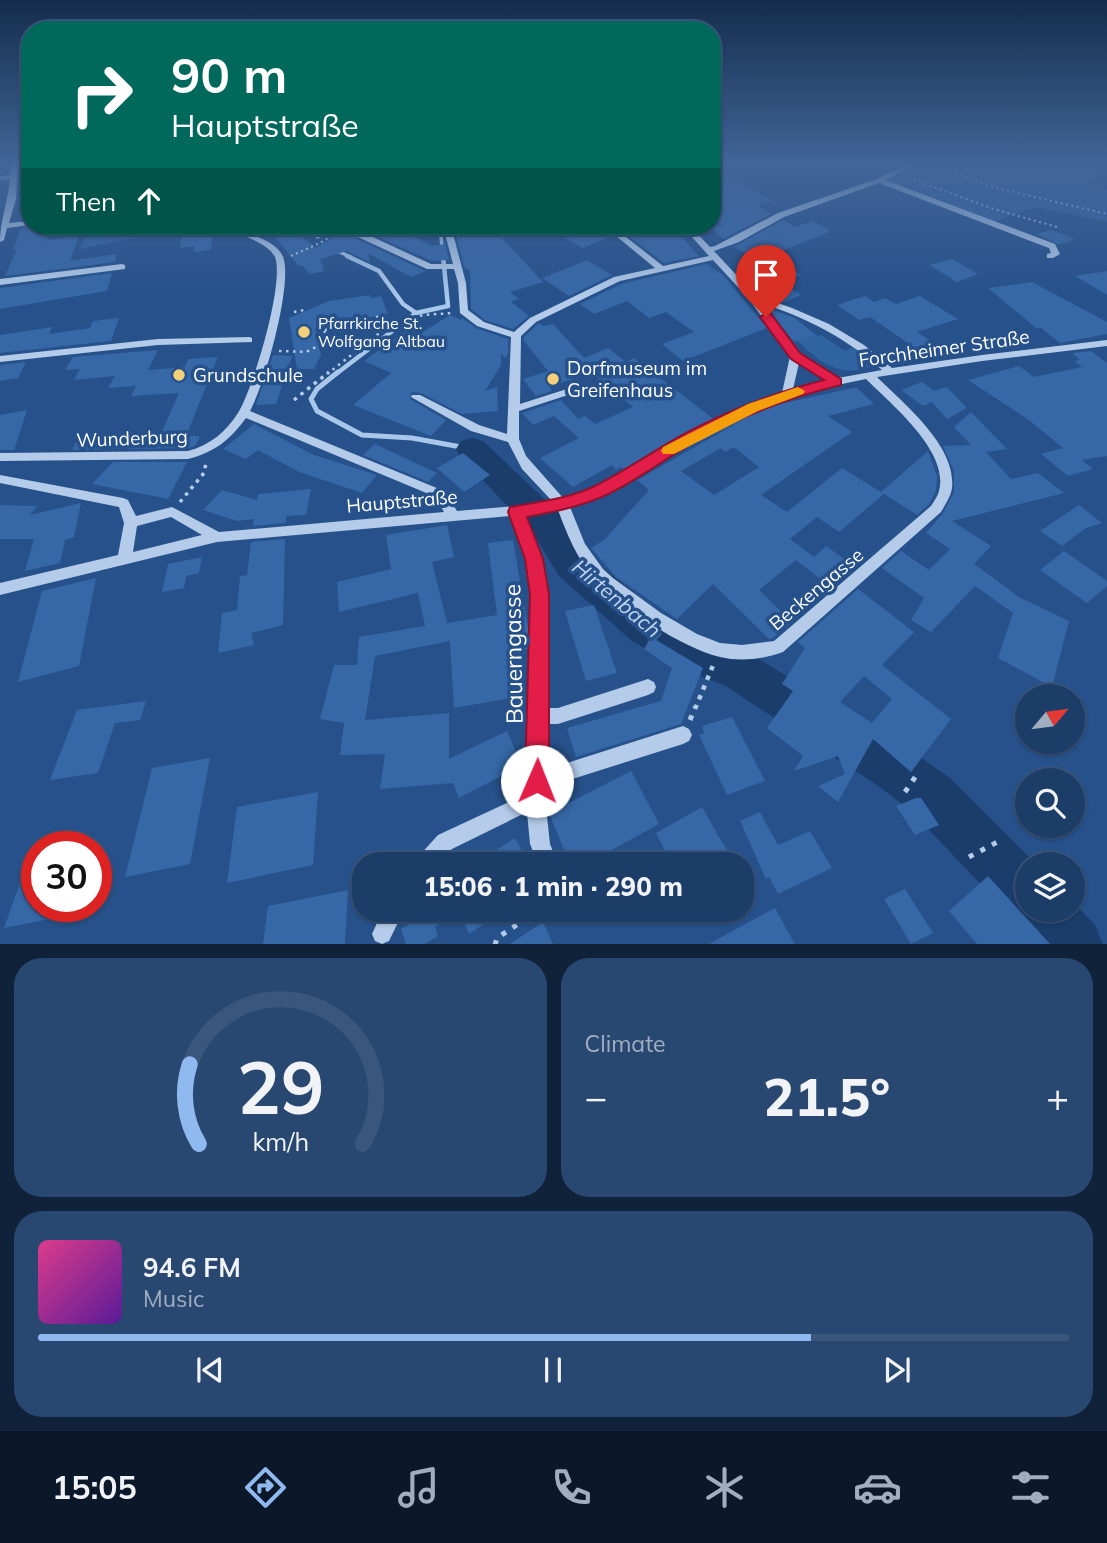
<!DOCTYPE html>
<meta charset="utf-8">
<style>
:root{--surface:#1c3d68;--page:#294871;--text:#f1f3f6;--muted:#a0aec0;--line:#3a567c;--accent:#90b9f0}
body{margin:0;font-family:Mulish,sans-serif;background:var(--page);color:var(--text);height:100vh;display:flex;flex-direction:column;font-size:26px;white-space:nowrap}
*{box-sizing:border-box;margin:0}
p{font-size:23px;color:var(--muted)}
.icon{flex:none;width:38px;height:38px;fill:none;stroke:currentColor;stroke-width:2;stroke-linecap:round;stroke-linejoin:round}
.map{position:relative;height:944px;overflow:hidden}
.drawer{display:flex;flex-direction:column;gap:14px;padding:14px;background:#0f2239;flex:1}
.drawer>*{flex:none}
.guide{position:absolute;left:21px;top:21px;width:700px;height:214px;border-radius:28px;box-shadow:0 2px 5px #0004,0 0 0 2px var(--line);background:#00695c;color:#fff;overflow:hidden}
.needle{width:46px;rotate:61deg}
.fabs{position:absolute;left:1015px;top:684px;display:grid;gap:14px}
.fabs a{display:grid;place-items:center;width:70px;height:70px;border-radius:50%;background:var(--surface);box-shadow:0 2px 5px #0004,0 0 0 2px var(--line);font-size:35px}
.speed{position:absolute;left:21px;top:831px;display:flex;gap:14px;font-size:35px;font-weight:700;text-align:center}
.speed>*{display:grid;place-content:center;width:91px;height:91px;border-radius:50%;background:var(--surface);box-shadow:0 2px 5px #0004,0 0 0 2px var(--line);line-height:1}
.speed .limit{border:10px solid #d22;background:#fff;color:#111}
.pin{position:absolute;display:grid;place-items:center;width:60px;height:60px;color:#fff;margin:-72px -30px;border-radius:50% 50% 50% 0;rotate:-45deg;box-shadow:0 0 7px #0007}
.pin .icon{rotate:45deg}
.me{position:absolute;width:77px;margin:-38px;rotate:1deg;stroke-linejoin:round;filter:drop-shadow(0 0 5px #0008)}
.turn{display:flex;align-items:center;gap:24px;height:147px;padding:0 35px;font-size:32px}
.turn .icon{width:91px;height:91px;stroke-width:2.5}
.turn b{display:block;font-size:49px;line-height:60px}
.then{display:flex;align-items:center;height:66px;padding:0 35px;background:#0003;gap:14px;font-size:26px}
.big{font-size:52px;font-weight:800;line-height:1.1}
.drawer .tile{flex:1;display:flex;flex-direction:column;justify-content:center;gap:10px;min-width:0;padding:0 24px;border-radius:28px;background:var(--page)}
.drawer .dial{align-items:center;gap:0}
.dial svg{height:182px;overflow:visible;fill:none;stroke:var(--line);stroke-width:7;stroke-linecap:round;text-anchor:middle}
.dial text{fill:var(--text);stroke:none}
.song{display:flex;align-items:center;gap:21px}
.cover{width:84px;height:84px;border-radius:10px;background:linear-gradient(135deg,hsl(330 70% 55%),hsl(270 70% 35%))}
.played{height:7px;border-radius:4px;background:linear-gradient(90deg,var(--accent) 75%,var(--line) 75%)}
.keys{display:flex;justify-content:space-around;direction:ltr}
.heat{display:flex;justify-content:space-between;align-items:center;font-size:38px;direction:ltr}
.drawer .tiles{flex:1;display:grid;gap:14px;grid-template-columns:1fr 1fr}
.tile:last-child{grid-column:span 2}
.trip{position:absolute;left:352px;top:852px;width:402px;height:70px;border-radius:28px;background:var(--surface);box-shadow:0 2px 5px #0004,0 0 0 2px var(--line);font-weight:800;line-height:70px;text-align:center}
.tab-bar{display:flex;height:112px;justify-content:space-around;align-items:center;background:#0b182a;color:var(--muted)}
.tab-bar .icon{width:49px;height:49px}
.tab-bar .active{color:var(--accent)}
.tab-bar b{font-size:32px;color:var(--text)}
.map>svg:first-child{display:block}
</style>
<div class="map">
<svg width="1107" height="945" viewBox="0 0 1107 945">
<rect width="100%" height="100%" fill="#26518a"/>
<g fill="#3063a2">
<polygon points="910,164 1107,164 1107,171 1102,171 1088,183 1107,189 1107,222 1036,207 993,222 882,180"/>
<polygon points="90,226 162,226 161,232 80,249"/>
<path d="M821,335L845,351L853,347L875,364C845,381 819,363 798,341Z"/>
</g>
<g fill="none" stroke-linecap="round" stroke-linejoin="round">
<g stroke="#a8c7ea" stroke-width="3.5">
<polyline points="303,226 318,237"/>
<polyline points="440,226 443,257"/>
<polyline points="335,250 351,257"/>
</g>
<g stroke="#a8c7ea" stroke-width="4.5">
<polyline points="347,256 379,271 403,304 416,313"/>
<polyline points="336,374 416,313 448,306 443,256"/>
</g>
<polyline stroke="#a8c7ea" stroke-width="5" points="338,372 317,389 311,399 317,411 362,435 412,438 472,449"/>
<polygon fill="#1b3d6b" fill-rule="evenodd" points="472,438 483,441 559,513 585,554 662,615 708,640 752,655 914,753 950,778 1036,864 1027,864 1027,910 1073,910 1073,902 1095,925 1103,945 1036,945 1022,930 1017,917 1008,913 914,814 880,787 724,685 683,670 632,641 559,576 533,533 461,457 456,449 461,441"/>
</g>
<g fill="#3668a7" fill-rule="evenodd">
<polygon points="712,167 773,201 757,205 771,214 723,239 709,226 723,226 712,216"/>
<polygon points="783,220 794,227 813,221 831,231 779,252 785,255 776,259 802,275 781,282 801,295 784,302 756,293 737,271 764,262 734,247"/>
<polygon points="32,226 52,226 47,240 79,236 70,261 117,254 115,262 5,276 17,249 13,250 21,229"/>
<polygon points="356,226 395,226 431,246 445,244 449,260 432,261 365,231 358,230 355,233 357,239 425,271 411,277 368,253 370,262 347,251 320,259 324,271 310,274 302,265 299,266 275,237 294,231 316,248 347,228 353,230"/>
<polygon points="486,226 530,226 531,231 502,238 543,282 510,292 519,299 511,302 529,316 513,329 485,320 471,309 470,271 464,267 455,231"/>
<polygon points="545,226 602,226 612,236 583,248"/>
<polygon points="616,226 672,226 699,256 664,263"/>
<polygon points="213,228 211,250 194,252 194,246 180,248 182,233"/>
<polygon points="1051,230 1075,239 1059,245 1037,234"/>
<polygon points="952,259 978,274 957,282 929,265"/>
<polygon points="587,260 612,275 569,296 542,278"/>
<polygon points="707,264 724,276 767,328 683,361 662,344 694,332 666,312 649,318 627,301 594,314 580,304 621,284"/>
<polygon points="1107,271 1107,295 1075,276"/>
<polygon points="112,273 107,291 0,309 0,288"/>
<polygon points="1032,282 1107,322 1107,334 1060,343 1041,328 1036,328 988,288"/>
<polygon points="370,295 371,298 381,296 388,314 315,328 321,355 314,369 297,369 289,318 329,301"/>
<polygon points="865,296 874,302 885,298 896,304 920,296 958,319 917,332 934,343 915,348 870,317 859,320 837,305"/>
<polygon points="768,308 795,318 817,336 794,342"/>
<polygon points="450,315 461,320 462,318 476,328 508,339 508,354 505,358 501,353 501,365 485,391 497,387 498,411 462,414 421,393 412,392 410,399 446,420 431,436 353,405 391,373 364,361 405,332 416,336"/>
<polygon points="119,318 111,341 0,353 0,335 52,327 49,334 90,328 93,321"/>
<polygon points="539,323 543,326 553,324 584,358 608,348 626,362 634,358 715,420 625,470 621,467 616,470 612,465 573,487 540,458 579,438 554,416 533,425 522,413 561,400 578,419 585,416 595,424 633,407 591,373 549,387 552,391 536,396 523,379 548,371 524,341 524,337"/>
<polygon points="158,350 148,370 185,367 188,359 218,357 186,436 200,436 195,446 188,448 125,449 137,437 160,436 179,393 131,396 136,386 108,388 115,376 74,380 80,369 65,370 73,357"/>
<polygon points="1091,351 1107,363 1107,456 1082,460 1093,469 1068,476 1041,454 1063,448 1029,420 968,380 1019,366 1034,377 1082,367 1074,361 1080,360 1072,353"/>
<polygon points="273,355 292,356 276,404 256,405"/>
<polygon points="26,362 18,378 0,381 0,365"/>
<polygon points="922,382 934,391 947,387 967,408 947,419 932,402 923,406 901,390"/>
<path d="M853,388H857L874,404L828,416L852,432L761,495L787,512L842,468L884,494L839,532L817,517L790,539L814,557L826,546L854,566L832,588L796,560L759,590L792,622L773,638L769,639L713,584L677,619L616,577L591,548L604,540L649,490L637,480L749,416L780,404ZM734,447L759,467L714,495L681,471L721,448L725,452Z"/>
<polygon points="27,410 14,450 0,450 0,415"/>
<polygon points="971,412 1007,449 986,452 1011,479 1038,473 1064,493 952,521 991,546 974,564 1019,597 1069,621 1052,687 998,658 1013,613 975,586 931,632 911,620 924,598 882,568 901,551 929,570 950,549 926,533 943,513 954,492 954,471 943,446 971,445 954,427"/>
<polygon points="254,424 314,455 377,475 362,493 299,472 258,450 246,459 223,449"/>
<polygon points="127,432 119,449 72,450 79,437"/>
<polygon points="375,444 437,473 428,482 363,455"/>
<polygon points="928,451 937,476 936,491 929,504 917,515 881,492"/>
<polygon points="463,453 490,475 464,492 437,468"/>
<polygon points="113,462 187,462 168,499 92,484"/>
<polygon points="311,489 306,515 286,516 286,523 253,526 254,519 237,521 203,510 222,490 257,500 258,494"/>
<polygon points="81,503 74,537 65,540 60,563 25,571 34,539 0,539 0,505 37,506 30,515"/>
<polygon points="1079,505 1102,523 1086,528 1062,546 1040,531"/>
<polygon points="447,525 454,557 432,562 447,623 497,615 488,543 513,540 529,633 528,649 506,653 512,698 454,708 450,641 375,656 365,720 449,713 449,759 507,731 522,765 459,798 453,783 380,789 385,754 340,755 344,723 320,719 334,665 357,665 359,637 425,626 418,593 339,612 337,582 391,569 386,535"/>
<polygon points="285,539 283,625 251,633 254,645 218,653 222,613 237,610 240,576 247,575 251,542"/>
<polygon points="1064,551 1107,581 1107,586 1087,603 1040,570"/>
<polygon points="202,557 199,573 186,576 184,588 162,592 168,564"/>
<polygon points="96,578 79,666 18,682 42,591"/>
<path d="M858,589L914,632L882,665L951,719L911,772L873,739L838,802L818,786L845,774L838,756L794,771L803,756L767,728L793,691L782,684L805,648L798,642ZM864,676L892,699L872,723L840,702Z"/>
<polygon points="594,605 617,673 586,681 565,611"/>
<polygon points="655,630 662,634 656,640 703,668 681,724 576,757 567,728 661,701 672,668 644,649"/>
<polygon points="146,701 140,720 115,723 98,773 50,780 77,710"/>
<polygon points="732,717 765,781 727,795 699,735 704,733 702,726"/>
<polygon points="210,758 190,864 125,877 152,768"/>
<polygon points="631,771 659,824 586,864 570,864 549,813"/>
<polygon points="318,792 313,865 227,883 237,807"/>
<polygon points="916,798 921,798 939,825 915,835 896,806"/>
<polygon points="702,807 719,837 736,864 672,864 656,833"/>
<polygon points="760,812 778,845 810,831 832,868 778,894 769,877 766,879 740,821"/>
<polygon points="515,838 529,864 475,864"/>
<polygon points="37,873 37,906 75,906 76,914 4,928 23,875"/>
<polygon points="988,876 1050,944 977,944 949,911"/>
<polygon points="905,889 933,933 911,944 884,899"/>
<polygon points="348,890 345,944 263,944 268,906"/>
<polygon points="775,908 795,944 709,944"/>
<polygon points="412,910 504,910 469,934 460,911 435,927 438,936 425,944 406,944 401,929 416,920"/>
<polygon points="543,922 553,944 510,944"/>
</g>
<g fill="none" stroke-linecap="round" stroke-linejoin="round">
<g stroke="#b4ccea" stroke-width="2" stroke-dasharray="2 3.5" stroke-linecap="butt">
<polyline points="929,164 997,188 1107,214"/>
<polyline points="914,180 994,209 1057,227"/>
<polyline points="307,226 325,239"/>
<polyline points="291,256 320,243 347,226"/>
</g>
<g stroke="#b4ccea" stroke-width="2.5" stroke-dasharray="2.5 4.5" stroke-linecap="butt">
<polyline points="294,312 304,310"/>
<polyline points="390,325 403,329 422,315 453,313"/>
<polyline points="325,330 378,320 377,317 385,316 390,325"/>
<polyline points="279,351 306,352 322,344 325,330 320,324"/>
<polyline points="327,374 390,325"/>
</g>
<g stroke="#b4ccea" stroke-width="3.5" stroke-dasharray="3.5 5" stroke-linecap="butt">
<polyline points="294,400 329,372"/>
<polyline points="180,502 204,473 206,463"/>
</g>
<polyline stroke="#b4ccea" stroke-width="4.5" stroke-dasharray="4.5 6" stroke-linecap="butt" points="695,709 714,663"/>
<g stroke="#b4ccea" stroke-width="5" stroke-dasharray="5 8" stroke-linecap="butt">
<polyline points="690,720 695,707"/>
<polyline points="905,792 918,773"/>
<polyline points="969,857 1003,839"/>
<polyline points="495,945 497,938 539,910"/>
</g>
<g fill="#b4ccea" fill-rule="evenodd">
<path d="M11,164H17L18,176L17,178L16,199L9,223L30,221V225L7,228L4,240L0,242C0,221 8,201 10,179L0,180V176L10,175Z"/>
<path d="M908,164L915,165L885,180L1055,244L1060,254L1053,258H1047V254L1051,253L1049,248L879,183L784,217L739,242L714,251L755,295L792,308L829,324L864,345L892,368L982,355L1107,340V346L982,361L877,377C903,403 957,446 952,488C951,496 945,505 941,512L783,652C764,659 740,662 720,657C682,648 618,606 593,577C576,557 567,534 558,510L524,515L541,559L547,594L546,708H558L648,679L654,682L656,687L654,692L648,695L558,724H545V770L683,726L689,729L692,735L689,741L683,744L544,788L550,844L558,864H538L530,844L527,812L452,849L438,864H415L418,857L438,835L526,794L533,594L527,559L511,516L217,542L0,595V583L118,555L124,523L119,507L0,483V475L123,498L128,500L136,516L172,507L219,532L444,512L436,497L246,418C230,440 215,452 188,459L0,461V453L188,451C210,445 226,432 238,413C253,389 285,283 275,257C269,244 247,238 235,231L232,226C241,226 248,232 256,236C267,241 281,247 284,260C291,290 265,383 250,411L444,491L457,511L549,503L553,502L522,469L508,442L471,431L411,397L412,395H420L479,425L507,434L511,337L477,326L460,313L458,283L454,269H427L358,237V233H364L431,264H453L443,226H451L466,283L468,310L484,322L514,332L530,318L614,277L655,268L604,226H612L663,266L709,256L682,226H690L710,247L715,246L778,213L877,179ZM713,260L749,299L790,356L782,393C704,418 641,476 564,499L526,456L519,439V411L574,393L575,391L570,388L520,404L521,336L536,322L620,281ZM761,303C805,317 848,339 882,370L838,378L799,354ZM799,363L827,381L793,389ZM866,379C891,404 950,452 939,491C938,496 934,501 931,506L774,641L742,645L720,643L697,634L661,613L613,578L603,569L585,544L570,507C629,489 678,449 732,421C775,400 820,388 866,379ZM171,517L202,535L133,552L137,526Z"/>
<polygon points="122,264 125,265 125,269 0,285 0,279"/>
<polygon points="249,337 252,338 252,342 158,345 0,362 0,356 158,339"/>
<polygon points="383,910 404,910 389,941 382,944 375,941 372,934"/>
</g>
</g>
<linearGradient id="sky" x2="0" y2="1"><stop stop-color="#152d4c"/><stop offset="0.55" stop-color="#416598"/><stop offset="1" stop-color="#416598" stop-opacity="0"/></linearGradient>
<rect width="1107" height="297" fill="url(#sky)"/>
<path fill="#e11d48" stroke="#92132f" stroke-width="2" d="M766,313L771,314L800,353L841,379V385C791,397 746,414 701,438C668,456 638,481 604,496C579,507 553,512 527,517L543,559L549,594V781L545,789L537,792L529,789L525,781L530,594L525,559L508,512L510,507L516,506C543,501 570,498 595,486C627,470 656,449 688,432C732,409 776,392 824,380L791,359L760,317Z"/>
<polygon fill="#f59e0b" points="798,387 805,391 803,394 758,411 674,454 663,454 661,451 663,447 748,404"/>
<g fill="#f3d079" stroke="#26518a" stroke-width="2.5">
<circle cx="304" cy="332" r="7"/>
<circle cx="179" cy="375" r="7"/>
<circle cx="553" cy="379" r="7"/>
</g>
<g text-anchor="middle" dominant-baseline="central" stroke-width="7" stroke-linejoin="round" paint-order="stroke">
<g font-size="16" fill="#fff" stroke="#26518a" text-anchor="start">
<text x="318" y="323">Pfarrkirche St.<tspan x="318" dy="18">Wolfgang Altbau</tspan></text>
</g>
<g font-size="19" fill="#fff" stroke="#26518a">
<text transform="translate(944 348) rotate(-8)">Forchheimer Straße</text>
<text transform="translate(132 438) rotate(-2)">Wunderburg</text>
<text transform="translate(402 501) rotate(-5)">Hauptstraße</text>
<text transform="translate(816 589) rotate(-40)">Beckengasse</text>
</g>
<g font-size="19" fill="#fff" stroke="#26518a" text-anchor="start">
<text x="567" y="368">Dorfmuseum im<tspan x="567" dy="22">Greifenhaus</tspan></text>
<text x="193" y="375">Grundschule</text>
</g>
<g font-size="21" font-style="italic" fill="#c0d6f1" stroke="#26518a">
<text transform="translate(617 598) rotate(40)">Hirtenbach</text>
</g>
<g font-size="23" fill="#fff" stroke="#26518a">
<text transform="translate(513 654) rotate(-91)">Bauerngasse</text>
</g>
</g>
</svg>
<div class="fabs">
<a><svg class="needle" viewBox="-14 -14 28 28"><path d="M0-13l5 13h-10z" fill="#e53935"/><path d="M0 13l5-13h-10z" fill="#a0aec0"/></svg></a>
<a><svg class="icon" aria-label="search" viewBox="0 0 24 24"><circle cx="10" cy="10" r="6"/><path d="M15 15l6 6"/></svg></a>
<a><svg class="icon" aria-label="layers" viewBox="0 0 24 24"><path d="M12 4l9 5-9 5-9-5zM3 14l9 5 9-5"/></svg></a>
</div>
<div class="speed"><div class="limit">30</div></div>
<div class="pin" style="left:766px;top:317px;background:#d93025"><svg class="icon" aria-label="arrive" viewBox="0 0 24 24"><path d="M6 21V4h12l-3 4 3 4H6"/></svg></div>
<svg class="me" style="left:537px;top:781px" viewBox="-20 -20 40 40"><circle r="19" fill="#fff"/><path d="M0-13L10 11 0 6-10 11z" fill="#e11d48"/></svg>
<div class="trip">15:06 · 1 min · 290 m</div>
<div class="guide">
<div class="turn"><svg class="icon" aria-label="right" viewBox="0 0 24 24"><path d="M7 20v-9h11M14 6l5 5-5 5"/></svg><div><b>90 m</b>Hauptstraße</div></div>
<div class="then">Then<svg class="icon" aria-label="ahead" viewBox="0 0 24 24"><path d="M12 20V5M6 11l6-6 6 6"/></svg></div>
</div>
</div>
<section class="drawer">
<div class="tiles">
<div class="tile dial"><svg viewBox="0 0 100 80">
<path d="M14 69A42 42 0 1 1 86 69"/>
<path d="M14 69A42 42 0 0 1 10 34" stroke="#90b9f0"/>
<text x="50" y="56" font-size="32" font-weight="700">29</text>
<text x="50" y="72" font-size="11">km/h</text>
</svg></div>
<div class="tile"><p>Climate</p>
<div class="heat"><a>−</a><b class="big">21.5°</b><a>+</a></div>
</div>
<div class="tile">
<div class="song"><i class="cover"></i><div><b>94.6 FM</b><p>Music</p></div></div>
<div class="played"></div>
<div class="keys"><svg class="icon" aria-label="previous" viewBox="0 0 24 24"><path d="M18 5L8 12l10 7zM5 5v14"/></svg><svg class="icon" aria-label="pause" viewBox="0 0 24 24"><path d="M8 5v14M16 5v14"/></svg><svg class="icon" aria-label="next" viewBox="0 0 24 24"><path d="M6 5l10 7-10 7zM19 5v14"/></svg></div>
</div>
</div>
</section>
<nav class="tab-bar">
<b>15:05</b>
<svg class="icon active" aria-label="directions" viewBox="0 0 24 24"><path d="M12 3l9 9-9 9-9-9zM9 14v-3h6M13 9l2 2-2 2"/></svg>
<svg class="icon" aria-label="music" viewBox="0 0 24 24"><path d="M9 18V5l10-2v13"/><circle cx="6" cy="18" r="3"/><circle cx="16" cy="16" r="3"/></svg>
<svg class="icon" aria-label="phone" viewBox="0 0 24 24"><path d="M5 4h4l2 5-3 2q2 4 5 5l2-3 5 2v4C11 20 4 13 5 4z"/></svg>
<svg class="icon" aria-label="climate" viewBox="0 0 24 24"><path d="M12 3v18M4 7l16 10M4 17L20 7"/></svg>
<svg class="icon" aria-label="car" viewBox="0 0 24 24"><path d="M5 17H2v-5l4-1 3-4h7l3 4 3 1v5h-3M9 17h6M6 11h13"/><circle cx="7" cy="17" r="2"/><circle cx="17" cy="17" r="2"/></svg>
<svg class="icon" aria-label="filters" viewBox="0 0 24 24"><path d="M4 7h16M4 17h16"/><circle cx="9" cy="7" r="2"/><circle cx="15" cy="17" r="2"/></svg>
</nav>
